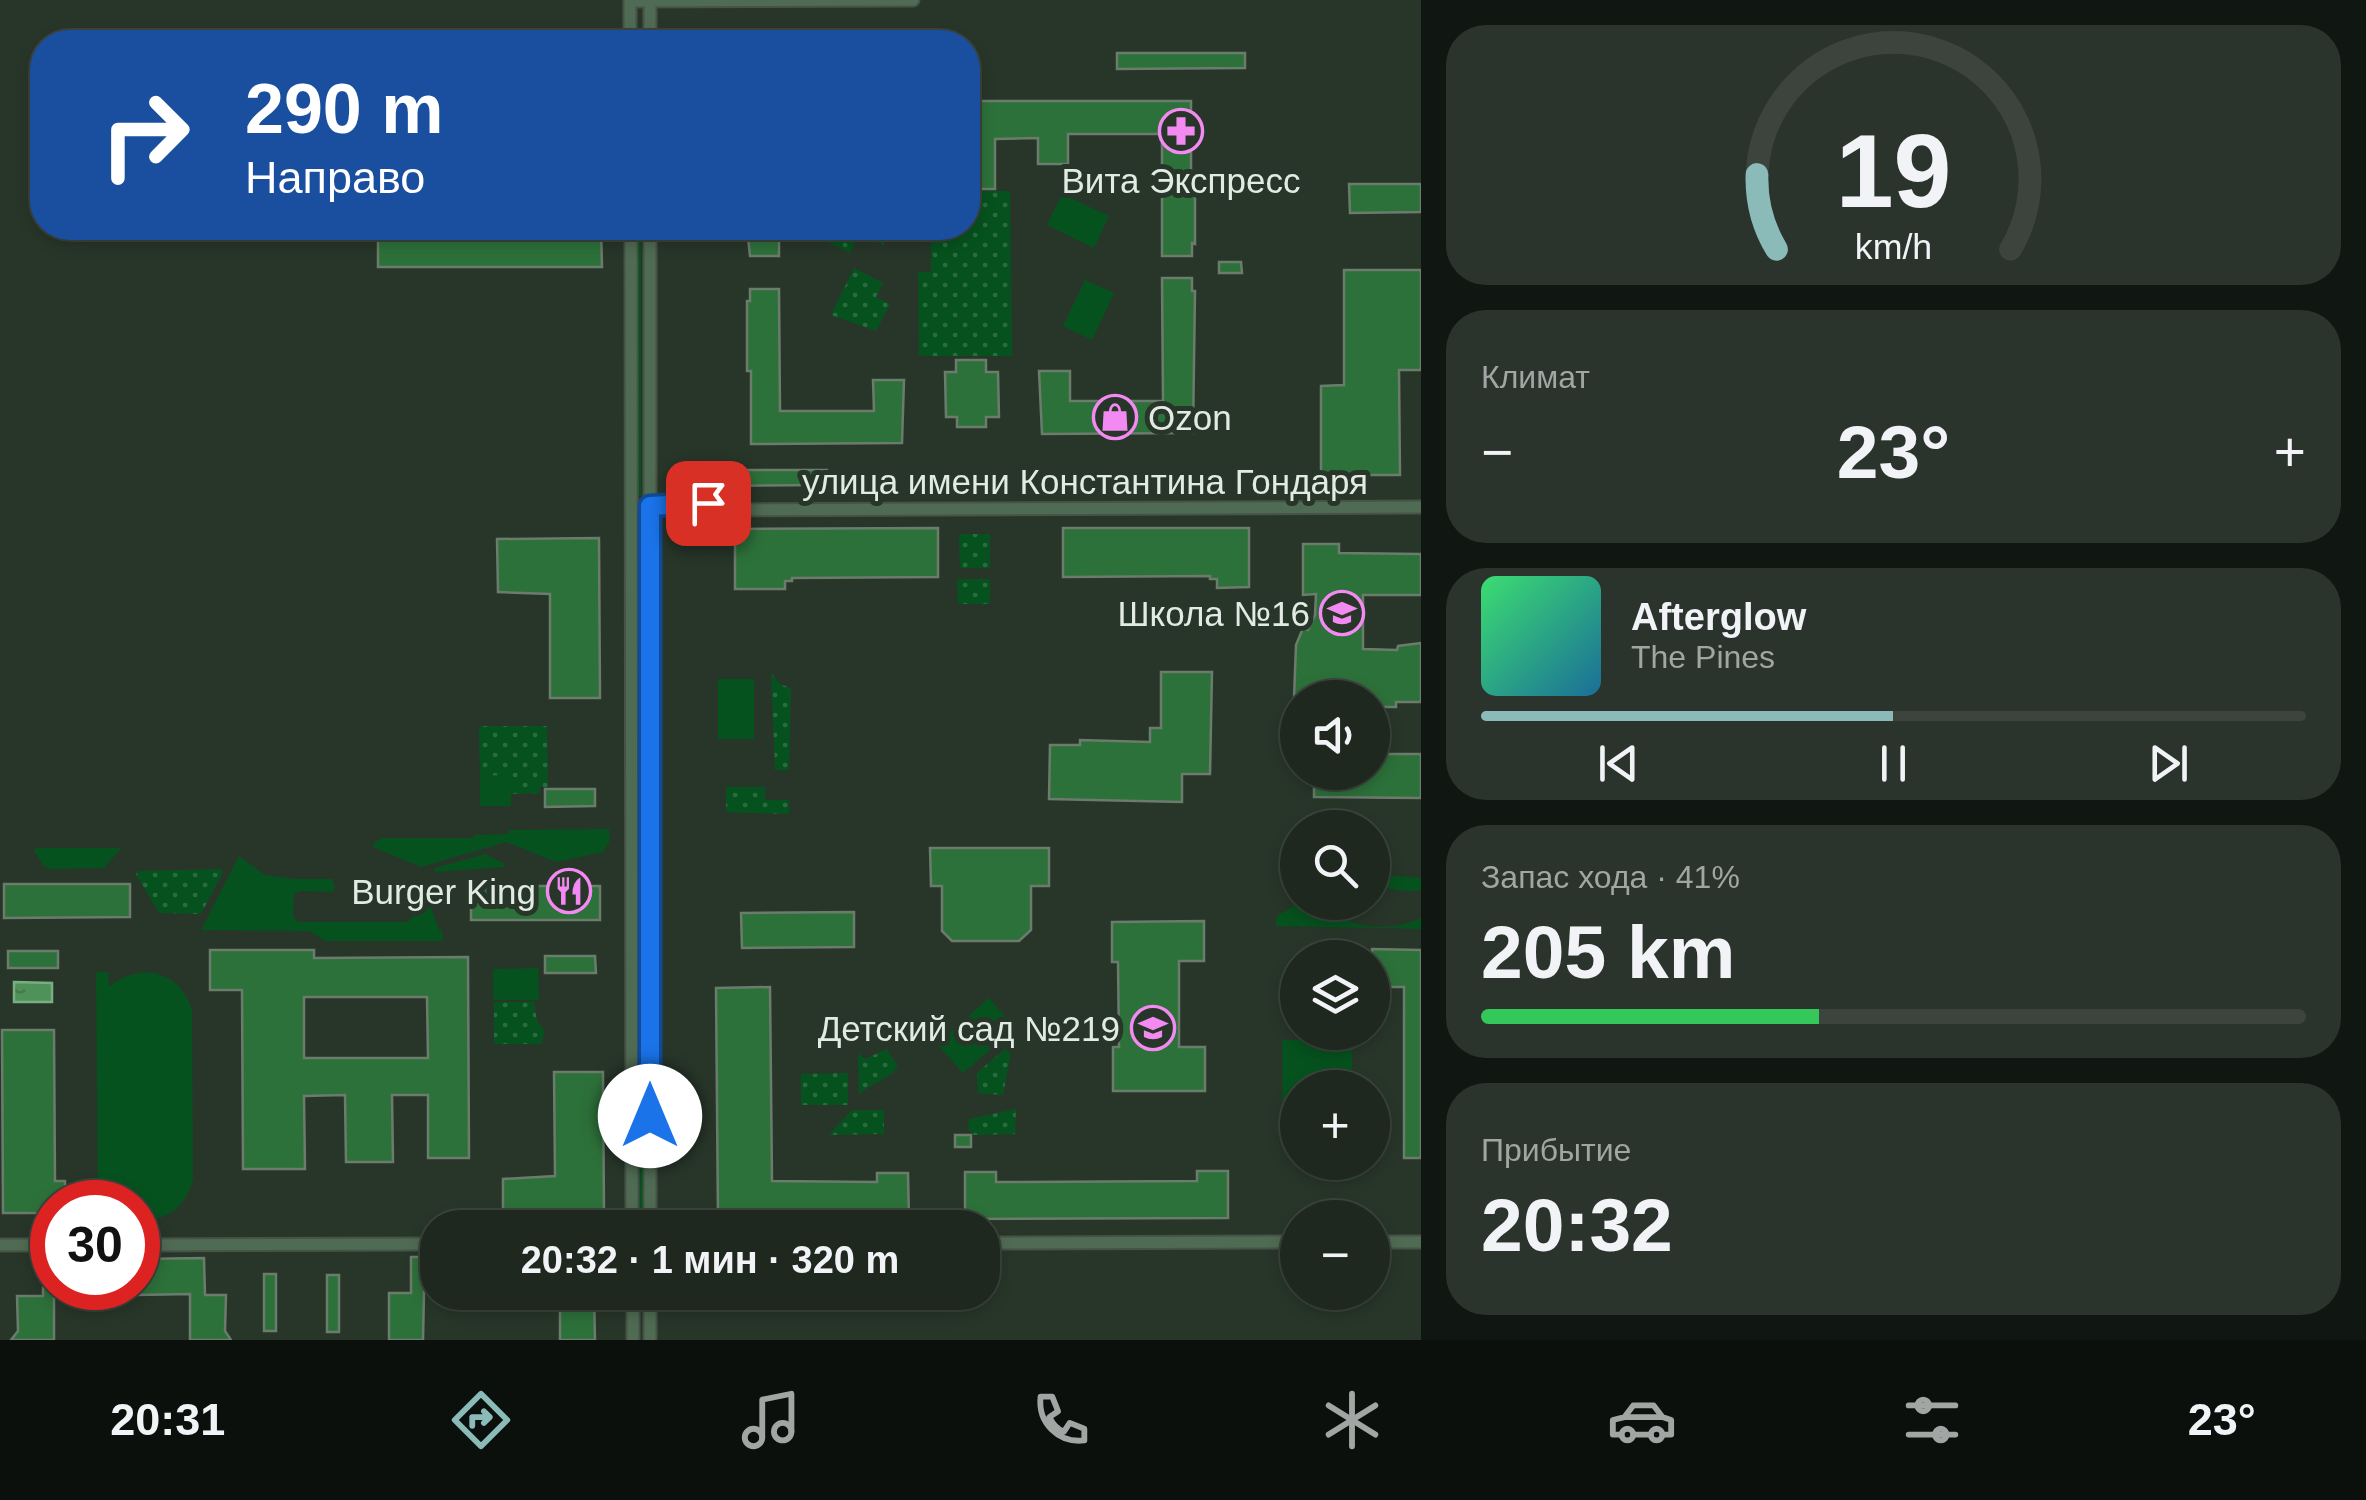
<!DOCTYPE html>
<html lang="ru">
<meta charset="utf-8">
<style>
:root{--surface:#1e281f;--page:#2b342c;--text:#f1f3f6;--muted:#a1a6a4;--line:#3c443d;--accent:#8bbbb9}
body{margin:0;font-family:Arial,sans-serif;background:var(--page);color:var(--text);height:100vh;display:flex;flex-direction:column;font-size:38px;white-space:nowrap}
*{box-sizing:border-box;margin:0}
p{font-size:32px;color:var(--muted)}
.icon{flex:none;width:55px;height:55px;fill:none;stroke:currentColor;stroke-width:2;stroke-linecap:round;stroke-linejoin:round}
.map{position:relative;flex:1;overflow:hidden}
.details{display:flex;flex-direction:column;gap:25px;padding:25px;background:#101611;width:945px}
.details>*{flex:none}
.guide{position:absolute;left:30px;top:30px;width:950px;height:210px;border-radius:40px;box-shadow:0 5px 15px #0003,0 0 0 2px var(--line);background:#1a4fa0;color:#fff;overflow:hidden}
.tools{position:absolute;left:1280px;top:680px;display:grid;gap:20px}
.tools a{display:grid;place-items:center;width:110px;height:110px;border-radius:50%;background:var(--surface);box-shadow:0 5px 15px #0003,0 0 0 2px var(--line);font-size:50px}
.speed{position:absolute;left:30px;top:1180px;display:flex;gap:20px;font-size:50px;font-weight:700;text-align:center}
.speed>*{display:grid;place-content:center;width:130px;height:130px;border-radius:50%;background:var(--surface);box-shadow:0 5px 15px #0003,0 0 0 2px var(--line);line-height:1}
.speed .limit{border:15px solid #d22;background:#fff;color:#111}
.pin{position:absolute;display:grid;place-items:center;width:85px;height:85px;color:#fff;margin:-42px;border-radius:20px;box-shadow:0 5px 15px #0006}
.me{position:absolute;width:110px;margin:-55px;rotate:0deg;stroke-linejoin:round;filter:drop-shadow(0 0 8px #0008)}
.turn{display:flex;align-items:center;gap:35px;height:210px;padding:0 50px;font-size:45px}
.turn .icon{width:130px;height:130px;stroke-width:2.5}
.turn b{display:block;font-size:70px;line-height:85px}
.big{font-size:75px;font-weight:700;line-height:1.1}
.details .card{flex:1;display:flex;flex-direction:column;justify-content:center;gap:15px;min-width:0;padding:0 35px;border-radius:40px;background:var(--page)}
.details .dial{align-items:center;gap:0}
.dial svg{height:260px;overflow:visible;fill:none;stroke:var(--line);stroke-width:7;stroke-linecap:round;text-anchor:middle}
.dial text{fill:var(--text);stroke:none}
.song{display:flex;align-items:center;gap:30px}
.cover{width:120px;height:120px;border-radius:15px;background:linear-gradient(135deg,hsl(140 70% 55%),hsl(200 70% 35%))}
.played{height:10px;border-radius:5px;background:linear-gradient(90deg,var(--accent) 50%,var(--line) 50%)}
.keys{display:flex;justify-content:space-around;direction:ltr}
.heat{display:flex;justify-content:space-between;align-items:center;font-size:55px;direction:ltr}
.charge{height:15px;border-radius:8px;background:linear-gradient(90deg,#34c759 41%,var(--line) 0)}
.trip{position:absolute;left:420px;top:1210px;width:580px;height:100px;border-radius:40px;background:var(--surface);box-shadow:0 5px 15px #0003,0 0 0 2px var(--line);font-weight:700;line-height:100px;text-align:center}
.menu{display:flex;height:160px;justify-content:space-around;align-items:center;background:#0c100c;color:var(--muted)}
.menu .icon{width:70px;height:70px}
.menu .selected{color:var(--accent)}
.menu b{font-size:45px;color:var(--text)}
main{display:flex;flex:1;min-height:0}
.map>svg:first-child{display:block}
</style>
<main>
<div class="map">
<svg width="1421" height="1340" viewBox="0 0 1421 1340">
<defs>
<pattern id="park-dots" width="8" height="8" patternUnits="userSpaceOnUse" patternTransform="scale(2.5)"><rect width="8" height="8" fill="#06521e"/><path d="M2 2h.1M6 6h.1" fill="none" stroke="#2a6b3f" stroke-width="1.8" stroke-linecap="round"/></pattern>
<pattern id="water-ripples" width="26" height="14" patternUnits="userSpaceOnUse" patternTransform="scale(2.5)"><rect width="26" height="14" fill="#4e9259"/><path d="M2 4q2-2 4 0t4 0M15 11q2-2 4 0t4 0" fill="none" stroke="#4a7752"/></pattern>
</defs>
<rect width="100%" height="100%" fill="#283629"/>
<g fill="#06521e">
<polygon points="1062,194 1109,216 1094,248 1047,225"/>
<rect x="636" y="228" width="5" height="268"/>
<polygon points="1085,280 1114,293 1092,340 1063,326"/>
<polygon points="642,549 643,1218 638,1218 636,550"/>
<rect x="718" y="679" width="36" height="60"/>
<polygon points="511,775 511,806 480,806 480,776"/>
<polygon points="609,829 610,840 603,852 556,862 506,842 421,867 373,847 375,842 383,838 473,838 474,835 508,834 509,830"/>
<polygon points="36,848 121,848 104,868 50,869 44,866 34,851"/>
<polygon points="485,854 503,863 504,867 435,872 435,868"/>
<polygon points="239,856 265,875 294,879 332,879 335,888 332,892 300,891 294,894 293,916 298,922 408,922 416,913 411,902 369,889 372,884 423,884 439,930 442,930 443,941 326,941 309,931 201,930"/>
<path d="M1372,874L1421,878V890C1404,894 1391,887 1373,887Z"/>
<path d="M1299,903H1339L1334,914C1362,930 1392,931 1421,918V929L1276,926L1277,916Z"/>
<polygon points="538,968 539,1000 493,1000 493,969"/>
<path d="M96,972H108L109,987C140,961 180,971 192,1010L193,1179C187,1207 165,1222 138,1220V1202H98Z"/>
<polygon points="989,998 1015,1028 963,1073 937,1044"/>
<polygon points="1282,1040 1352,1040 1352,1087 1298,1088 1297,1151 1283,1151"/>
</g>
<g fill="url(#park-dots)">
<polygon points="968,191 1010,191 1012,356 919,356 918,272 931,272 931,228 968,228"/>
<polygon points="825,228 892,228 883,245 859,234 850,253 820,238"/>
<polygon points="854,268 883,283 876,297 890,304 876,331 831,315"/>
<polygon points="959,534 990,534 990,568 960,568"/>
<polygon points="957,579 990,579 990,604 958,604"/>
<polygon points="771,673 780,684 791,688 789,770 775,770"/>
<polygon points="547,726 548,787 540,787 540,793 511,794 510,775 480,776 479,726"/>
<polygon points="726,787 765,787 765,800 789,800 789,814 726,812"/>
<polygon points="222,869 223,872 202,912 197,914 159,913 136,874 137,871"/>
<polygon points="494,1002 534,1002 537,1021 545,1031 541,1044 494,1044"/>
<polygon points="1013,1042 1003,1095 978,1093 977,1073"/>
<path d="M887,1049L898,1067C886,1081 873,1082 859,1094L858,1053L865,1059Z"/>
<polygon points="848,1073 848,1105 801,1105 801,1074"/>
<polygon points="1016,1109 1015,1134 974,1135 968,1129 969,1119"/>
<polygon points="852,1110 884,1110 884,1134 829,1135"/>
</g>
<polygon fill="url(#water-ripples)" stroke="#7aad82" stroke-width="2.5" points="14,982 52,983 52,1002 14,1002"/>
<g fill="#2d713a" stroke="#6b7b6c" stroke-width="2.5" fill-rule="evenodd">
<polygon points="1117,53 1245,53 1245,68 1117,69"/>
<polygon points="968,101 1191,101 1191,173 1195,173 1195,244 1192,243 1192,256 1162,256 1162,134 1068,134 1068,164 1038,164 1038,138 995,139 995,189 968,189"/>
<polygon points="1349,184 1421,184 1421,212 1350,213"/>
<polygon points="378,228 601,228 602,267 378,267"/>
<polygon points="747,228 779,228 779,256 750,256"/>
<polygon points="1219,262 1241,262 1242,273 1219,273"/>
<polygon points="1344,270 1421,270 1421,370 1399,370 1400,475 1321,475 1321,386 1344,385"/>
<polygon points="1162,278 1192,278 1192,291 1195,291 1193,433 1042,434 1039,371 1070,371 1070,401 1163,401"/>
<polygon points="750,289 779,289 780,411 874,411 873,380 904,380 902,443 751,444 751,371 747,371 747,301 750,301"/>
<polygon points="956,360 986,360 986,372 998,372 999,417 986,417 986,427 957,427 957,417 946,417 945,372 956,372"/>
<polygon points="700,470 827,470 827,482 820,482 820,485 707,486 707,483 700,483"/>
<polygon points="938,528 938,577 792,578 792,581 785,581 785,589 735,589 735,529"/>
<polygon points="1063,528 1249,528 1249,587 1217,588 1217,579 1210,579 1210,576 1063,577"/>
<polygon points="599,538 600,698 550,698 550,594 498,592 497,539"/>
<polygon points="1303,544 1339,544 1339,553 1421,554 1421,595 1363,595 1363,649 1397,650 1398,646 1421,643 1421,702 1396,702 1396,707 1372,707 1372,698 1294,698 1296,645 1303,628 1308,630 1315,615 1316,594 1303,595"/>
<polygon points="1161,672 1212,672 1210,774 1182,774 1182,802 1049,799 1050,745 1080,745 1080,740 1150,742 1150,728 1161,728"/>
<polygon points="1372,754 1421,754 1421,798 1314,797 1314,772 1372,772"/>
<polygon points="545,789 595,789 595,806 545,807"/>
<polygon points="930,848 1049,848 1049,886 1031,886 1031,930 1019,941 952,941 942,931 942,886 931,886"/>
<polygon points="4,884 130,884 130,917 4,918"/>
<rect x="471" y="886" width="129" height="34"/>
<polygon points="854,912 854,947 742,948 741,913"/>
<polygon points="1204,921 1204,961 1179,961 1179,1047 1205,1047 1205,1091 1113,1091 1113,1047 1119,1047 1118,962 1112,962 1112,922"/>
<polygon points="1372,949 1421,950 1421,1158 1404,1158 1404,987 1372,987"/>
<path d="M210,950H314V958L468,957L469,1158H428V1095H392L393,1162H346L345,1095L304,1096L305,1169H243L242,990H210ZM304,997H427L428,1058H304Z"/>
<rect x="8" y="951" width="50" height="17"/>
<polygon points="545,956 595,956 596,973 545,973"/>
<polygon points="770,987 772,1181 877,1182 877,1173 908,1173 909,1219 718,1220 716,988"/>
<polygon points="2,1030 54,1030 55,1181 65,1181 65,1202 52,1202 52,1213 3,1213"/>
<polygon points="554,1072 603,1072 604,1214 503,1215 503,1179 555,1176"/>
<rect x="955" y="1135" width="16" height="12"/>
<polygon points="1197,1171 1228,1171 1228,1218 965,1219 965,1172 996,1172 996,1182 1197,1181"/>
<polygon points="411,1257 438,1257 438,1292 424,1292 423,1340 389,1340 389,1293 411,1293"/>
<polygon points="204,1258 205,1295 226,1295 225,1331 231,1340 190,1340 190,1294 138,1295 138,1259"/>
<rect x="264" y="1274" width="12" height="57"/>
<rect x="327" y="1275" width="12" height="57"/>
<polygon points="43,1288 54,1288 54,1340 11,1340 18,1331 17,1296 43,1296"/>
<polygon points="560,1292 594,1292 595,1340 560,1340"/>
</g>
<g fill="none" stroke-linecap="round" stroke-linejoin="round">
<defs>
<g id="street">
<polyline points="650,0 650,42"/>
<polyline points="630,42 630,1 913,0"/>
<polyline points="631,228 632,1228"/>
<polyline points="643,506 707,503 720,510 1421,507"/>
<polyline points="650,1228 650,228"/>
<polyline points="1372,1242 1421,1242"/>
<polyline points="982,1243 1298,1242"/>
<polyline points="0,1245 52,1245"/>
<polyline points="138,1245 438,1244"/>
<polyline points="633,1292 633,1340"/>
<polyline points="650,1340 650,1292"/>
</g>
</defs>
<use href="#street" stroke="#465347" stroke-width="15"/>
<use href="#street" stroke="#506b53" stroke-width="11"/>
</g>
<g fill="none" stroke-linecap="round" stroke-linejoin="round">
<defs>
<polyline id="route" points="650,1116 650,506 708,503"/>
</defs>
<use href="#route" stroke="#114b97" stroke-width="25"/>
<use href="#route" stroke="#1a73e8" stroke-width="18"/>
</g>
<defs>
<symbol id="pharmacy-ring" viewBox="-11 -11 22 22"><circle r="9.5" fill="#283629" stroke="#f38af2" stroke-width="1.5"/><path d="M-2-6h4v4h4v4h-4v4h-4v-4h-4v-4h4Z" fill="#f38af2"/></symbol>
<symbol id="shop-ring" viewBox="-11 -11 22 22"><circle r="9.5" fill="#283629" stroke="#f38af2" stroke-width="1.5"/><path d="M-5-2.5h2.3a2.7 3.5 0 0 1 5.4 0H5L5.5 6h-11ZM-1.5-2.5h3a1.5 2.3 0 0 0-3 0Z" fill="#f38af2"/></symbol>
<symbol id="school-ring" viewBox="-11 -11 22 22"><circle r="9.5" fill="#283629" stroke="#f38af2" stroke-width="1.5"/><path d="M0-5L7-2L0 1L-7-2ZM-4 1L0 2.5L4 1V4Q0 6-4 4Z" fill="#f38af2"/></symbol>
<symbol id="restaurant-ring" viewBox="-11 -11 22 22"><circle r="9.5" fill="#283629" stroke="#f38af2" stroke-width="1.5"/><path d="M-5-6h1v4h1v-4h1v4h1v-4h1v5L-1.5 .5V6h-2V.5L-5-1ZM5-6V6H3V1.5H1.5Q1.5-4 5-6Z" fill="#f38af2"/></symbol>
</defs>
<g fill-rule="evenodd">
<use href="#pharmacy-ring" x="1156" y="106" width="50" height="50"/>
<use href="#shop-ring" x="1090" y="392" width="50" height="50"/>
<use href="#school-ring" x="1317" y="588" width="50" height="50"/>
<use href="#restaurant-ring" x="544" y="866" width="50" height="50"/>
<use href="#school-ring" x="1128" y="1003" width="50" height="50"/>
</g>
<g text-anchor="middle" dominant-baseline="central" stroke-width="10" stroke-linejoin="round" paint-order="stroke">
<g font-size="35" fill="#e2ebe3" stroke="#283629" text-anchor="end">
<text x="1181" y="180" text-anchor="middle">Вита Экспресс</text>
<text x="1148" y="417" text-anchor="start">Ozon</text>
<text x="1310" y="613">Школа №16</text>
<text x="536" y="891">Burger King</text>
<text x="1120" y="1028">Детский сад №219</text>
</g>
<g font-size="35" fill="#e2ebe3" stroke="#283629">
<text x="1085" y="481">улица имени Константина Гондаря</text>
</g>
</g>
</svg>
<div class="tools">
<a><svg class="icon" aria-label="sound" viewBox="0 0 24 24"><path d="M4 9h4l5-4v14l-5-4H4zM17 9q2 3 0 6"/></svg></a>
<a><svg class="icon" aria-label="search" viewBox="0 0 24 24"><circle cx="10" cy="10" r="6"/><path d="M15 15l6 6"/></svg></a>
<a><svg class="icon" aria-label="layers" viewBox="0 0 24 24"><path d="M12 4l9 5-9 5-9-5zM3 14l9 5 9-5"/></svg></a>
<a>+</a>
<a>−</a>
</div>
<div class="speed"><div class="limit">30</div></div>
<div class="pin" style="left:708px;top:503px;background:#d93025"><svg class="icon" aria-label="arrive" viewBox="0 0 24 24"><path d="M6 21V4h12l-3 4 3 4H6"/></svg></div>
<svg class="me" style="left:650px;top:1116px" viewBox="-20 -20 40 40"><circle r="19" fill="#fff"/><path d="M0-13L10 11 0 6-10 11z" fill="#1a73e8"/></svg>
<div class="trip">20:32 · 1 мин · 320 m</div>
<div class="guide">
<div class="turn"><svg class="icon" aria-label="right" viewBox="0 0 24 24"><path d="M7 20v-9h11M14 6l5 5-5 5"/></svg><div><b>290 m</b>Направо</div></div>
</div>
</div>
<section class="details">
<div class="card dial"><svg viewBox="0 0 100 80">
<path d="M14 69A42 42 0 1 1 86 69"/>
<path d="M14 69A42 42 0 0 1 8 46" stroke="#8bbbb9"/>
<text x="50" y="56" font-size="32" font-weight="700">19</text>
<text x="50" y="72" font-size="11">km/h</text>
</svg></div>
<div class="card"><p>Климат</p>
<div class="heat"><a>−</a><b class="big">23°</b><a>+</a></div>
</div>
<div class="card">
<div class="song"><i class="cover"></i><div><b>Afterglow</b><p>The Pines</p></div></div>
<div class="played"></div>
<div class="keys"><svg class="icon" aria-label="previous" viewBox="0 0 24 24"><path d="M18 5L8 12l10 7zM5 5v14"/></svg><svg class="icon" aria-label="pause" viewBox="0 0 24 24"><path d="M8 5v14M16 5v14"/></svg><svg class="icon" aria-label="next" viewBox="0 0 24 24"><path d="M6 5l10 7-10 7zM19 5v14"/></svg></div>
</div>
<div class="card"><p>Запас хода · 41%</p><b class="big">205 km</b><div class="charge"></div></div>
<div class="card"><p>Прибытие</p><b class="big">20:32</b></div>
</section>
</main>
<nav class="menu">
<b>20:31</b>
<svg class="icon selected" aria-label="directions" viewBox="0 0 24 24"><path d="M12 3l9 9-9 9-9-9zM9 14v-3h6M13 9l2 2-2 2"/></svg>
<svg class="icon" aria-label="music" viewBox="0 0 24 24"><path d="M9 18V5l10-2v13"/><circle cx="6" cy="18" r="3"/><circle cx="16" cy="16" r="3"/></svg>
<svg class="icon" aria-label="phone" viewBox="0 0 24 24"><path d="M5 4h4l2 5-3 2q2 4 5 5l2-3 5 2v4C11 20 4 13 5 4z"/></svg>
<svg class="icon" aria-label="climate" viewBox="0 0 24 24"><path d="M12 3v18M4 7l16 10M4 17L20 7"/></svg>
<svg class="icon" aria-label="car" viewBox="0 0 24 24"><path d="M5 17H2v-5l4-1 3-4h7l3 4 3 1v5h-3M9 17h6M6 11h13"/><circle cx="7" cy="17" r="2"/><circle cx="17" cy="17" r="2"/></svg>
<svg class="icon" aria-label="filters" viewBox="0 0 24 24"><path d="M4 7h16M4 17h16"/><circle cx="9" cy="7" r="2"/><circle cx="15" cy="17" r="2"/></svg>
<b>23°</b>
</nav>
